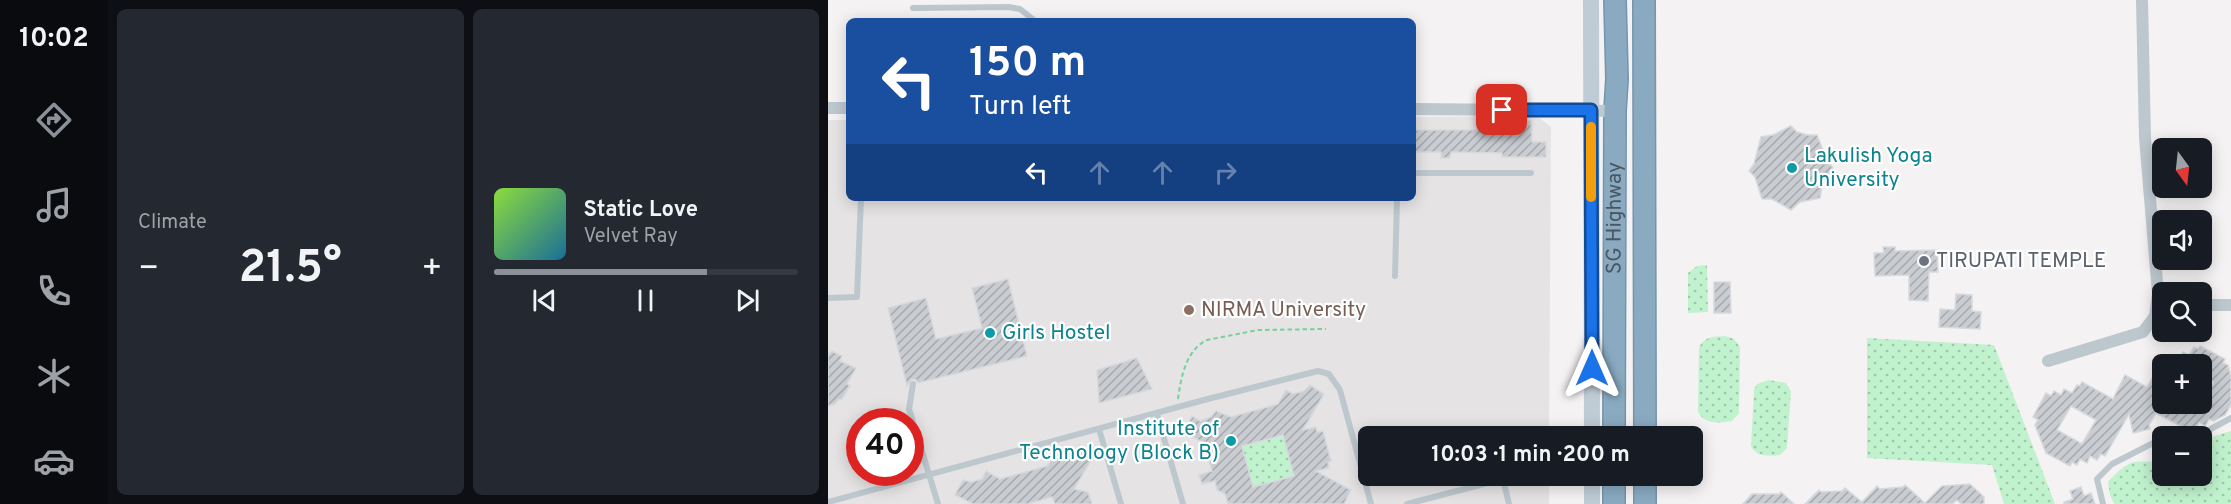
<!DOCTYPE html>
<meta charset="utf-8">
<style>
:root{--surface:#171b24;--page:#242831;--text:#f1f3f6;--muted:#9ea1a6;--line:#363941;--accent:#8c9099}
body{margin:0;font-family:Overpass,sans-serif;background:var(--page);color:var(--text);height:100vh;display:flex;flex-direction:column;font-size:22px;white-space:nowrap}
*{box-sizing:border-box;margin:0}
p{font-size:20px;color:var(--muted)}
.icon{flex:none;width:33px;height:33px;fill:none;stroke:currentColor;stroke-width:2;stroke-linecap:round;stroke-linejoin:round}
.map{position:relative;flex:1;overflow:hidden}
.side{display:flex;flex-direction:column;gap:9px;padding:9px;background:#0d0f14;width:720px}
.side>*{flex:none}
.top-card{position:absolute;left:18px;top:18px;width:570px;height:183px;border-radius:9px;box-shadow:0 3px 15px #0003;background:#1a4fa0;color:#fff;overflow:hidden}
.needle{width:39px;rotate:165deg}
.fabs{position:absolute;left:1324px;top:138px;display:grid;gap:12px}
.fabs a{display:grid;place-items:center;width:60px;height:60px;border-radius:9px;background:var(--surface);box-shadow:0 3px 15px #0003;font-size:30px}
.speed{position:absolute;left:18px;top:408px;display:flex;gap:12px;font-size:30px;font-weight:700;text-align:center}
.speed>*{display:grid;place-content:center;width:78px;height:78px;border-radius:50%;background:var(--surface);box-shadow:0 3px 15px #0003;line-height:1}
.speed .limit{border:9px solid #d22;background:#fff;color:#111}
.pin{position:absolute;display:grid;place-items:center;width:51px;height:51px;color:#fff;margin:-26px;border-radius:12px;box-shadow:0 3px 9px #0006}
.me{position:absolute;width:66px;margin:-33px;rotate:0deg;stroke-linejoin:round;filter:drop-shadow(0 0 4px #0008)}
.turn{display:flex;align-items:center;gap:21px;height:126px;padding:0 24px;font-size:27px}
.turn .icon{width:78px;height:78px;stroke-width:2.5}
.turn b{display:block;font-size:42px;line-height:51px}
.lanes{display:flex;align-items:center;height:57px;padding:0 24px;background:#0003;justify-content:center;gap:30px;direction:ltr}
.lanes .off{opacity:.35}
.big{font-size:45px;font-weight:700;line-height:1.1}
.side .tile{flex:1;display:flex;flex-direction:column;justify-content:center;gap:9px;min-width:0;padding:0 21px;border-radius:9px;background:var(--page)}
.song{display:flex;align-items:center;gap:18px}
.cover{width:72px;height:72px;border-radius:9px;background:linear-gradient(135deg,hsl(90 70% 55%),hsl(200 70% 35%))}
.played{height:6px;border-radius:3px;background:linear-gradient(90deg,var(--accent) 70%,var(--line) 70%)}
.keys{display:flex;justify-content:space-around;direction:ltr}
.heat{display:flex;justify-content:space-between;align-items:center;font-size:33px;direction:ltr}
.side .tiles{flex:1;display:grid;gap:9px;grid-template-columns:repeat(2,1fr)}
.trip{position:absolute;left:530px;top:426px;width:345px;height:60px;border-radius:9px;background:var(--surface);box-shadow:0 3px 15px #0003;font-weight:700;line-height:60px;text-align:center}
main{display:flex;flex:1;min-height:0}
.tabs{display:flex;flex-direction:column;width:108px;justify-content:space-around;align-items:center;background:#090b0e;color:var(--muted)}
.tabs .icon{width:42px;height:42px}
.tabs .on{color:var(--accent)}
.tabs b{font-size:27px;color:var(--text)}
.map>svg:first-child{display:block}
</style>
<main>
<nav class="tabs">
<b>10:02</b>
<svg class="icon on" aria-label="directions" viewBox="0 0 24 24"><path d="M12 3l9 9-9 9-9-9zM9 14v-3h6M13 9l2 2-2 2"/></svg>
<svg class="icon" aria-label="music" viewBox="0 0 24 24"><path d="M9 18V5l10-2v13"/><circle cx="6" cy="18" r="3"/><circle cx="16" cy="16" r="3"/></svg>
<svg class="icon" aria-label="phone" viewBox="0 0 24 24"><path d="M5 4h4l2 5-3 2q2 4 5 5l2-3 5 2v4C11 20 4 13 5 4z"/></svg>
<svg class="icon" aria-label="climate" viewBox="0 0 24 24"><path d="M12 3v18M4 7l16 10M4 17L20 7"/></svg>
<svg class="icon" aria-label="car" viewBox="0 0 24 24"><path d="M5 17H2v-5l4-1 3-4h7l3 4 3 1v5h-3M9 17h6M6 11h13"/><circle cx="7" cy="17" r="2"/><circle cx="17" cy="17" r="2"/></svg>
</nav>
<section class="side">
<div class="tiles">
<div class="tile"><p>Climate</p>
<div class="heat"><a>−</a><b class="big">21.5°</b><a>+</a></div>
</div>
<div class="tile">
<div class="song"><i class="cover"></i><div><b>Static Love</b><p>Velvet Ray</p></div></div>
<div class="played"></div>
<div class="keys"><svg class="icon" aria-label="previous" viewBox="0 0 24 24"><path d="M18 5L8 12l10 7zM5 5v14"/></svg><svg class="icon" aria-label="pause" viewBox="0 0 24 24"><path d="M8 5v14M16 5v14"/></svg><svg class="icon" aria-label="next" viewBox="0 0 24 24"><path d="M6 5l10 7-10 7zM19 5v14"/></svg></div>
</div>
</div>
</section>
<div class="map">
<svg width="1403" height="504" viewBox="0 0 1403 504">
<defs>
<pattern id="green-dots" width="8" height="8" patternUnits="userSpaceOnUse" patternTransform="scale(1.5)"><rect width="8" height="8" fill="#c0f2ce"/><path d="M2 2h.1M6 6h.1" fill="none" stroke="#9ec7ab" stroke-width="1.8" stroke-linecap="round"/></pattern>
<pattern id="building-hatch" width="6" height="6" patternUnits="userSpaceOnUse" patternTransform="scale(1.5)"><rect width="6" height="6" fill="#c9cdd1"/><path d="M-1 1l2-2M0 6l6-6M5 7l2-2" fill="none" stroke="#a5a9ad"/></pattern>
</defs>
<rect width="100%" height="100%" fill="#f4f2f2"/>
<path fill="#e5e3e4" fill-rule="evenodd" d="M709,116L723,127L721,436H540V476H721V504H0V120H21V198H585V117ZM32,422H82V472H32Z"/>
<g fill="url(#green-dots)">
<polygon points="879,265 880,312 860,313 860,273 869,266"/>
<path d="M897,336L906,339L912,347L911,413L904,421C891,423 877,425 870,412L871,348C876,336 885,337 897,336Z"/>
<polygon points="1039,338 1166,345 1227,504 1176,504 1164,465 1039,458"/>
<path d="M941,380L958,383L963,391L959,448L952,455C941,456 928,457 923,446L926,390L929,384Z"/>
<path d="M1403,431V504H1286L1282,495L1280,482C1287,474 1294,467 1303,463C1316,458 1337,470 1333,443H1335V476H1374V440Z"/>
<polygon points="455,435 466,475 425,487 414,446"/>
</g>
<g fill="url(#building-hatch)" stroke="#d6d9dd" stroke-width="1.5" fill-rule="evenodd">
<polygon points="672,121 703,121 704,142 718,142 718,157 674,157 674,153 623,152 622,158 613,158 613,152 585,152 585,130 672,130"/>
<polygon points="963,126 969,132 980,135 989,135 998,158 1005,168 994,186 992,198 972,202 963,210 944,199 934,199 927,177 921,171 926,164 933,137 945,135"/>
<polygon points="1055,247 1067,247 1067,251 1109,250 1110,272 1101,272 1100,301 1081,300 1081,275 1047,276 1046,253 1056,253"/>
<polygon points="180,279 199,356 90,383 88,380 84,379 79,386 60,308 98,298 108,339 154,328 144,288"/>
<polygon points="886,282 902,282 903,313 886,313"/>
<polygon points="1128,294 1144,295 1144,311 1153,312 1152,329 1111,327 1112,309 1127,310"/>
<path d="M1372,346L1397,359L1395,363L1400,365L1403,376V405L1397,415L1386,421L1381,419L1377,426L1371,422L1368,428L1362,426L1358,429L1328,413L1321,425L1322,429L1305,433L1301,414L1277,456L1273,454L1269,460L1262,456L1259,463L1252,459L1249,465L1244,462L1242,466L1218,453L1207,425L1210,420L1205,417L1218,393L1223,396L1226,391L1233,395L1236,389L1244,393L1249,385L1252,386L1254,382L1285,399L1297,375L1319,387L1335,359V404H1364L1372,408L1386,382L1374,375V364H1348L1355,352L1361,355L1366,347L1370,349ZM1243,406L1268,420L1254,444L1229,430Z"/>
<polygon points="4,351 14,356 12,361 28,368 19,384 22,386 14,399 10,400 7,404 0,406 0,355"/>
<polygon points="309,358 324,389 271,403 269,370"/>
<path d="M482,385L496,394L475,430L488,427L489,432L495,431L503,461L500,462L501,468L488,471L523,490L516,504H400L397,494L389,490L387,481L374,484L371,475L384,471L381,461L392,452L356,432L364,416L372,421L383,417L388,411L403,417L450,404L458,390L465,394L476,391ZM455,435L466,476L425,487L414,446Z"/>
<polygon points="251,445 267,454 246,489 260,492 264,504 227,504 224,497 200,504 145,504 127,495 135,480 143,482 154,479 158,471 172,479 219,466 229,453 236,456 247,453"/>
<polygon points="1142,484 1156,497 1156,504 1133,504 1129,500 1124,504 977,504 991,490 993,492 1014,491 1017,488 1034,502 1049,486 1052,489 1075,487 1077,485 1097,503 1114,486"/>
<polygon points="1253,487 1256,496 1263,493 1267,504 1236,504 1236,502 1245,499 1242,491"/>
<polygon points="953,492 966,504 915,504 924,494 951,494"/>
</g>
<g fill="none" stroke-linecap="round" stroke-linejoin="round">
<defs>
<g id="highway">
<polyline points="816,0 817,436"/>
<path id="s1" d="M786,436L787,111L789,79L787,0"/>
<polyline points="817,476 817,504"/>
<polyline points="786,504 786,476"/>
</g>
</defs>
<use href="#highway" stroke="#7495ad" stroke-width="24"/>
<path stroke="#77d19b" stroke-width="2" stroke-dasharray="4.5 3" stroke-linecap="butt" d="M350,399C353,377 358,350 379,340L430,330L498,329"/>
<g stroke="#bdc8ce" stroke-width="6">
<polyline points="85,8 181,7 192,9 207,21"/>
<polyline points="585,173 703,173"/>
<polyline points="567,276 569,198"/>
<polyline points="0,298 29,297 33,198"/>
<polyline points="85,384 81,409 110,504"/>
<polyline points="329,414 355,504"/>
<polyline points="271,429 293,504"/>
<polyline points="1351,436 1379,431 1403,418"/>
<polyline points="0,502 376,400 490,371 501,374 512,390 543,504"/>
<polyline points="579,504 675,479 681,504"/>
<polyline points="1275,504 1269,479 1284,464 1335,438"/>
</g>
<g stroke="#bdc8ce" stroke-width="12">
<polyline points="0,108 21,108"/>
<polyline points="585,109 787,111"/>
<polyline points="1374,305 1403,305"/>
<polyline points="1220,361 1315,332 1327,316 1330,294 1317,138 1314,0"/>
</g>
<g stroke="#bfccd6" stroke-width="16">
<polyline points="763,0 764,436"/>
<polyline points="764,476 764,504"/>
</g>
<use href="#highway" stroke="#89aac1" stroke-width="21"/>
</g>
<g fill="none" stroke-linecap="round" stroke-linejoin="round">
<defs>
<polyline id="route" points="674,110 763,110 764,368"/>
</defs>
<use href="#route" stroke="#114b97" stroke-width="15"/>
<use href="#route" stroke="#1a73e8" stroke-width="10"/>
<polyline stroke="#f59e0b" stroke-width="10" points="763,127 763,197"/>
</g>
<g fill="#0f9aa8" stroke="#fff" stroke-width="2">
<circle cx="964" cy="168" r="6"/>
<circle cx="162" cy="333" r="6"/>
<circle cx="403" cy="441" r="6"/>
</g>
<circle fill="#6b7280" stroke="#fff" stroke-width="2" cx="1096" cy="261" r="6"/>
<circle fill="#8d6e63" stroke="#fff" stroke-width="2" cx="361" cy="310" r="6"/>
<g text-anchor="middle" dominant-baseline="central" stroke-width="4.5" stroke-linejoin="round" paint-order="stroke">
<g font-size="21" fill="#0d838f" stroke="#fff" text-anchor="start">
<text x="976" y="156">Lakulish Yoga<tspan x="976" dy="24">University</tspan></text>
<text x="174" y="333">Girls Hostel</text>
<text x="391" y="429" text-anchor="end">Institute of<tspan x="391" dy="24">Technology (Block B)</tspan></text>
</g>
<g font-size="21" fill="#495860" stroke="#fff">
<text stroke="none"><textPath href="#s1" startOffset="218">SG Highway</textPath></text>
</g>
<g font-size="21" fill="#5b616d" stroke="#fff" text-anchor="start">
<text x="1108" y="261">TIRUPATI TEMPLE</text>
</g>
<g font-size="21" fill="#785e54" stroke="#fff" text-anchor="start">
<text x="373" y="310">NIRMA University</text>
</g>
</g>
</svg>
<div class="fabs">
<a><svg class="needle" viewBox="-14 -14 28 28"><path d="M0-13l5 13h-10z" fill="#e53935"/><path d="M0 13l5-13h-10z" fill="#9ea1a6"/></svg></a>
<a><svg class="icon" aria-label="sound" viewBox="0 0 24 24"><path d="M4 9h4l5-4v14l-5-4H4zM17 9q2 3 0 6"/></svg></a>
<a><svg class="icon" aria-label="search" viewBox="0 0 24 24"><circle cx="10" cy="10" r="6"/><path d="M15 15l6 6"/></svg></a>
<a>+</a>
<a>−</a>
</div>
<div class="speed"><div class="limit">40</div></div>
<div class="pin" style="left:674px;top:110px;background:#d93025"><svg class="icon" aria-label="arrive" viewBox="0 0 24 24"><path d="M6 21V4h12l-3 4 3 4H6"/></svg></div>
<svg class="me" style="left:764px;top:368px" viewBox="-20 -20 40 40"><path d="M0-17L14 15 0 8-14 15z" fill="#1a73e8" stroke="#fff" stroke-width="4"/></svg>
<div class="trip">10:03 · 1 min · 200 m</div>
<div class="top-card">
<div class="turn"><svg class="icon" aria-label="left" viewBox="0 0 24 24"><path d="M17 20v-9H6M10 6l-5 5 5 5"/></svg><div><b>150 m</b>Turn left</div></div>
<div class="lanes"><svg class="icon" aria-label="left" viewBox="0 0 24 24"><path d="M17 20v-9H6M10 6l-5 5 5 5"/></svg><svg class="icon off" aria-label="ahead" viewBox="0 0 24 24"><path d="M12 20V5M6 11l6-6 6 6"/></svg><svg class="icon off" aria-label="ahead" viewBox="0 0 24 24"><path d="M12 20V5M6 11l6-6 6 6"/></svg><svg class="icon off" aria-label="right" viewBox="0 0 24 24"><path d="M7 20v-9h11M14 6l5 5-5 5"/></svg></div>
</div>
</div>
</main>
